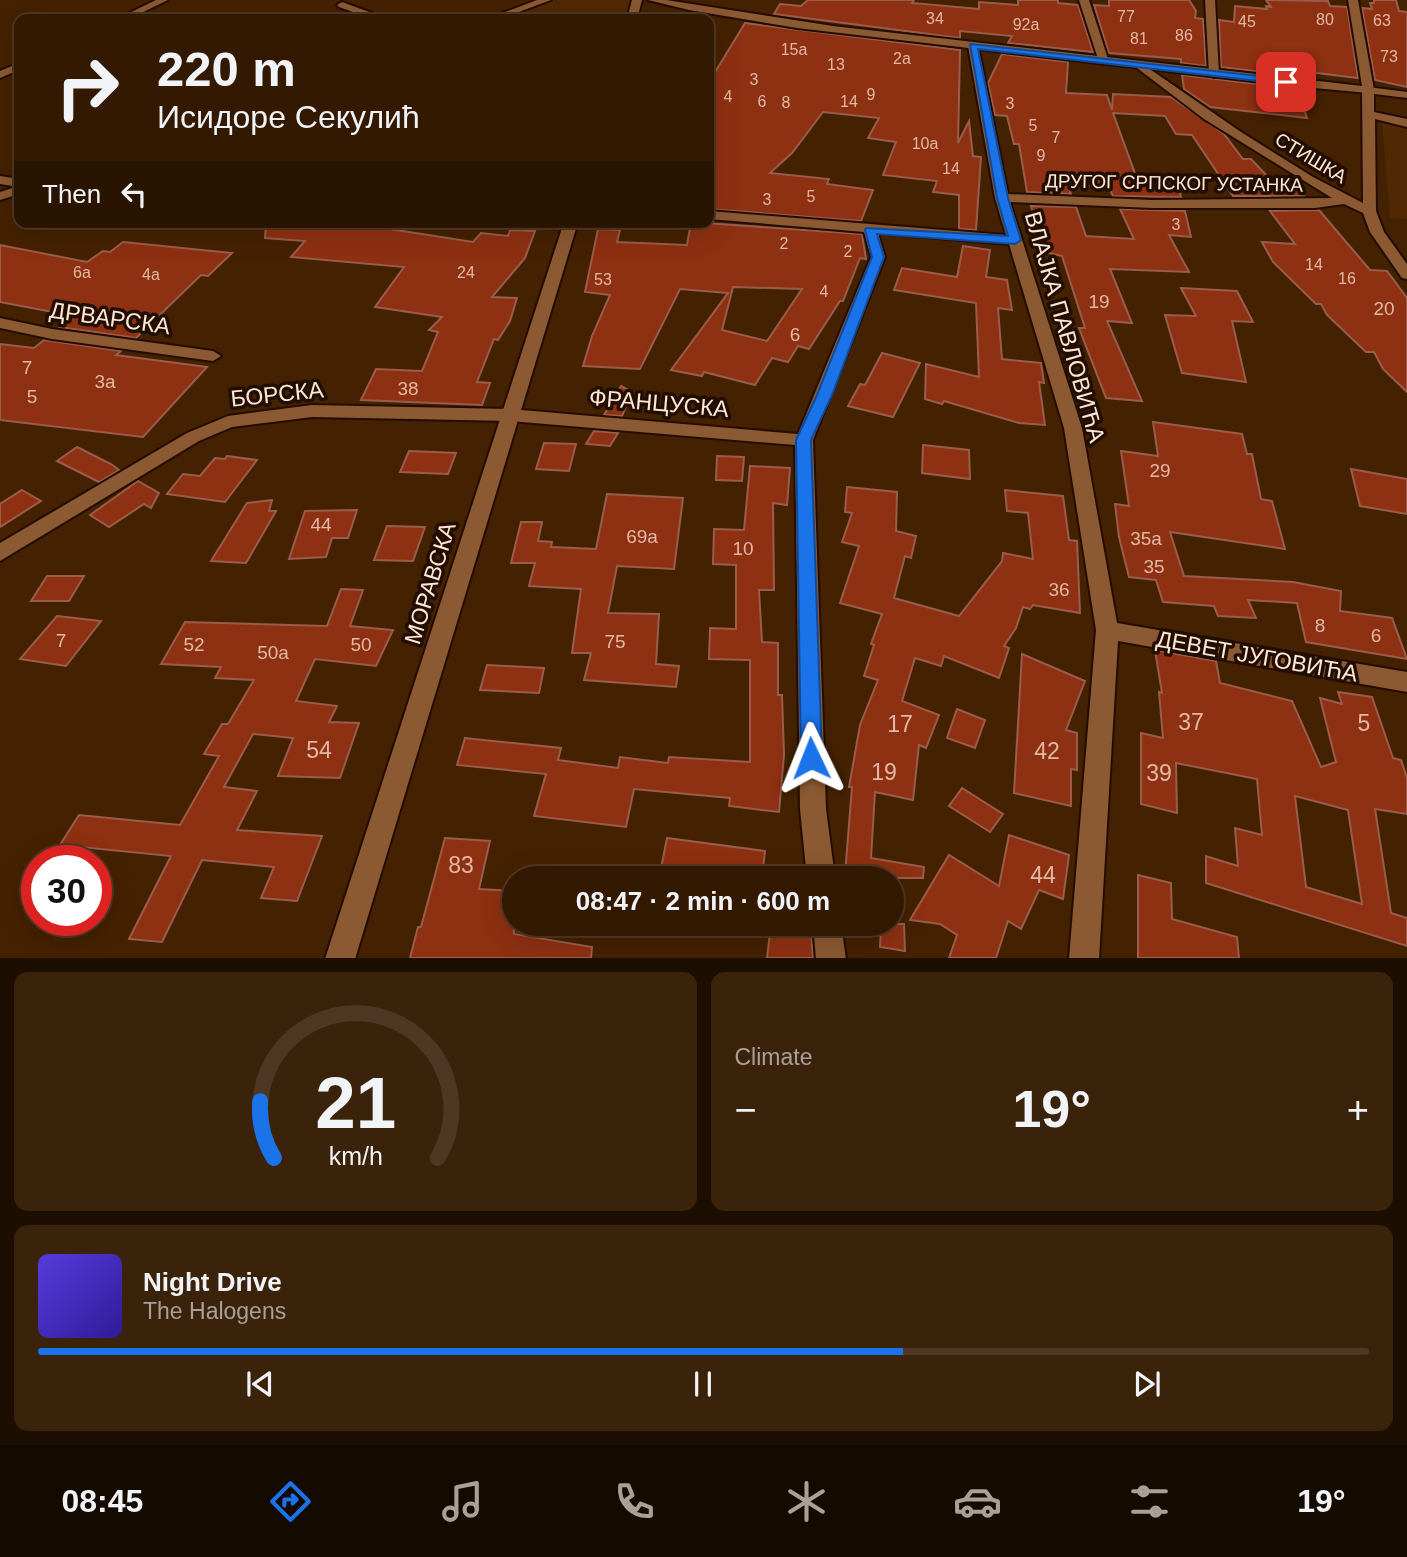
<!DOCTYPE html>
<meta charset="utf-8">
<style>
:root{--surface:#331901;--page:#3b220b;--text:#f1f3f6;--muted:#a9a099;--line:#4e3823;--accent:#1a73e8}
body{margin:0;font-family:Helvetica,sans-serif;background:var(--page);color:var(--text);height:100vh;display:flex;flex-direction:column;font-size:26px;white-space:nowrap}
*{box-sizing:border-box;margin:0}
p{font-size:23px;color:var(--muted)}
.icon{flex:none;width:38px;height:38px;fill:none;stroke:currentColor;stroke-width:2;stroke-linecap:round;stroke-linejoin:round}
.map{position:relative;height:958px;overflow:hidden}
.panel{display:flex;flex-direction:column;gap:14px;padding:14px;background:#1c0e01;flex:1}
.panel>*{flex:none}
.top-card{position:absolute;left:14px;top:14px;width:700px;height:214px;border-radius:14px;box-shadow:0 7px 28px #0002,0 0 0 2px var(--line);background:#331901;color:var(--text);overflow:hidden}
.speed{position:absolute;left:21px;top:845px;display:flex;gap:14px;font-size:35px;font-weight:700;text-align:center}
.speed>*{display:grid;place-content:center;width:91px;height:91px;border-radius:50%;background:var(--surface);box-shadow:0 7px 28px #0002,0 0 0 2px var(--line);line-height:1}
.speed .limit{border:10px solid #d22;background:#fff;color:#111}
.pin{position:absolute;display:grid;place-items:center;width:60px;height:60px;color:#fff;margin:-30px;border-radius:14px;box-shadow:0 4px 10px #0006}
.me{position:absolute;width:77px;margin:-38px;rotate:358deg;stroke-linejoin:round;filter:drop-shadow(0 0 5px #0008)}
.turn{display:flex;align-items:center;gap:24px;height:147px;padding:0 28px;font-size:32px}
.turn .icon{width:91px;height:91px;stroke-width:2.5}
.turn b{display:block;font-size:49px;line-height:60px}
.then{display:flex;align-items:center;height:66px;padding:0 28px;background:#0003;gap:14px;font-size:26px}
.big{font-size:52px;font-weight:600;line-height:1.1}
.panel .widget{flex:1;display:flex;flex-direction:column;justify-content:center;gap:10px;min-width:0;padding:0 24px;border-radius:14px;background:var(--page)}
.panel .dial{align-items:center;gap:0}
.dial svg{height:182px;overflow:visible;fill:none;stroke:var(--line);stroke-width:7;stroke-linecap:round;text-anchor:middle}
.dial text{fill:var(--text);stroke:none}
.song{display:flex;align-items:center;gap:21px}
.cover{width:84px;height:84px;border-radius:10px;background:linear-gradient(135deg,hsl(250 70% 55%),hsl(250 70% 35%))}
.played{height:7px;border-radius:4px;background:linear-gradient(90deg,var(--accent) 65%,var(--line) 65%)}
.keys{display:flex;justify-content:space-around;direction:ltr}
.heat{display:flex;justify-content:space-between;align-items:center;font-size:38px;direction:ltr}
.panel .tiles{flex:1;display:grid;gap:14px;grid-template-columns:1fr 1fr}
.widget:last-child{grid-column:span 2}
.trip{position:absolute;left:502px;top:866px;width:402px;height:70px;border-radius:35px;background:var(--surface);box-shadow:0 7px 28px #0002,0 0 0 2px var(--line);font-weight:600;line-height:70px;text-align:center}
.tab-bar{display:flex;height:112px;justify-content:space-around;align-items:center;background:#140a00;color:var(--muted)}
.tab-bar .icon{width:49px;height:49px}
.tab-bar .active{color:var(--accent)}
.tab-bar b{font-size:32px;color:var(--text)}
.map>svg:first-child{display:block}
</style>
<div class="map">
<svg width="1407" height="959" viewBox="0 0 1407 959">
<rect width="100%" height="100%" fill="#442101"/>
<g fill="#502804">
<polygon points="551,0 629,0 632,1 624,19 499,19"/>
<polygon points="1382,122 1407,127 1407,219 1390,218"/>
</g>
<g fill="#8e3012" stroke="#9a5d4b" stroke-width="2" fill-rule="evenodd">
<polygon points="808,0 914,0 912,3 979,9 979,2 1018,5 1018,0 1058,0 1058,3 1078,5 1093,52 1008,43 1012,36 960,31 960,38 774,14 780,4 801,6"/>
<polygon points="1109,0 1189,0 1196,11 1195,18 1203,19 1206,66 1181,63 1181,59 1109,53 1094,5 1109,6"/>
<polygon points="1266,0 1328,1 1330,6 1347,7 1358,78 1292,70 1294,76 1221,67 1219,20 1234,22 1235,6 1267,9 1266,6 1271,7"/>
<polygon points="1374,0 1396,0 1399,11 1407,12 1407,87 1375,80 1362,8 1372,9 1370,3 1374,3"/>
<polygon points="745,23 960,50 958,143 969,121 973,156 981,157 976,230 959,229 959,195 933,192 937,181 883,175 896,142 868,138 879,118 823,112 792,153 770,173 829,179 827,184 873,190 861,221 709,209 709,82"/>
<polygon points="1002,54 1068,62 1066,93 1107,95 1112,110 1113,94 1171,97 1224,134 1243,159 1251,159 1270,179 1291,179 1304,196 1233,196 1192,135 1176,134 1165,116 1113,113 1136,176 1141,176 1148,188 1179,189 1181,197 1113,196 1108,186 1068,185 1071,194 1027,192 1019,144 1014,144 1007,116 995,115 988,83"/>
<polygon points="1182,75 1298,89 1307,118 1210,107 1184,89"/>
<polygon points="1031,206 1076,207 1086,236 1134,239 1120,209 1185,211 1191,237 1169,235 1189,272 1110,269 1132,323 1107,321 1142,401 1106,398 1079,328 1085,328 1062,256 1045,252"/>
<polygon points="1319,210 1370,270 1387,271 1407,298 1407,392 1383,369 1374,352 1366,352 1327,315 1321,304 1316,304 1273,262 1262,242 1295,244 1270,211"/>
<polygon points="266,222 336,222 393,226 390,229 473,242 481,233 508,236 510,230 535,231 525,258 492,297 517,298 510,321 498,340 494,339 477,382 490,383 482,405 361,400 376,369 422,371 438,332 429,330 442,317 375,307 404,267 291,257 305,241 265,238"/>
<path d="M691,222L862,234L866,259L860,258L843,301H840L809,349L798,346L788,362L772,358L755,385L704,372L702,376L671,370L728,293L680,289L640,369L583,366L592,336L610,295L585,292L598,229L620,230L617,242L687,245ZM733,287L802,289L767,341L722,330Z"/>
<polygon points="123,242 232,253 208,276 201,275 136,338 60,327 74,316 0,302 0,245 87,262 103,251 110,252"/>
<polygon points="963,246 990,250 986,277 1007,280 1012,310 998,308 1002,359 1041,363 1044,383 1039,382 1045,425 1019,423 944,401 942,404 925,399 926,364 979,377 976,303 894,290 902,268 957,277"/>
<polygon points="1181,288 1237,291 1253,322 1232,321 1246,382 1182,373 1165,315 1196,316"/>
<polygon points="44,340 121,351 116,355 207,367 143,437 0,420 0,344 34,348"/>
<polygon points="882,353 920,363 893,417 848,406 860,384 865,385"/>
<polygon points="621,386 632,392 622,416 604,415"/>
<polygon points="1153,422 1242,434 1247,454 1252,454 1261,499 1272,501 1285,549 1170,532 1184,576 1293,582 1341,591 1340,611 1392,618 1407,659 1306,642 1297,603 1248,600 1256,618 1218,616 1214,606 1163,602 1156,580 1129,577 1119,537 1115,504 1129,506 1121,451 1158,456"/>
<polygon points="594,431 618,433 610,446 586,444"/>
<polygon points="544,443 576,444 569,471 536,469"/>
<polygon points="923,445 969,450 970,479 922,473"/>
<polygon points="77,447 111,464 119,470 99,482 57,461"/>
<polygon points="409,451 456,453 448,474 400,472"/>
<polygon points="227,456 257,460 225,502 167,494 183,474 200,476 215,458 225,459"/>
<polygon points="717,456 744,457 742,481 716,480"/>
<polygon points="750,466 790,468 787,505 773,503 774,590 759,590 762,642 778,643 778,695 782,695 784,755 779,812 729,806 730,798 634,789 626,827 534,816 546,774 457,765 465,738 561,748 558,760 618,768 620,757 668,763 669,757 750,762 750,660 709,659 710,628 736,629 736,565 713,564 714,529 744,530"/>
<polygon points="1351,469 1407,479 1407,514 1360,506"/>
<polygon points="138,481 159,493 151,508 144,504 109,527 90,515"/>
<polygon points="847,487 897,492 896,531 916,536 911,558 905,556 894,598 959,616 1002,561 1003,553 1033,559 1028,513 1007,511 1005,490 1063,496 1069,540 1077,541 1080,613 1033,605 1030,609 1023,607 1016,628 1004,646 1009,648 999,678 944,656 941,666 915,658 902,701 939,715 926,748 919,745 913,800 875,792 871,858 924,867 923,878 873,878 845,874 852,787 849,787 860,725 878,680 864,676 874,645 871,644 882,614 840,603 859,546 842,542 852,513 845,512"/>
<polygon points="22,490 41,501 0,527 0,504"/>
<polygon points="607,494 683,498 674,569 617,566 608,613 659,614 656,664 679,666 676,687 584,680 591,653 572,653 581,589 529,586 535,563 511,563 521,522 542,522 538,541 552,542 551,547 596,549"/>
<polygon points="272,500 269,511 276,511 246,563 211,561 247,503"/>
<polygon points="357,510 348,538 332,538 326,557 289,559 305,511"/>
<polygon points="387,526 425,527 413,561 374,560"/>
<polygon points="47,576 84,576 69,601 31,601"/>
<polygon points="341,589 363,590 350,626 393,630 376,666 315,659 296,701 337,706 329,722 359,723 340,778 278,776 293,738 253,734 224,787 257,791 237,830 322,836 297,901 261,898 274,867 202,860 162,942 129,939 171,856 60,845 79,815 180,825 219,756 204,754 222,724 228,724 254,680 215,678 221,667 161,664 185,622 327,626"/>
<polygon points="57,616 101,621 66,666 20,659"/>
<path d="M1155,650L1216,661L1220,683L1292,701L1321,767L1336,762L1320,698L1342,704L1338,692L1372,697L1393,758L1401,760L1407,778V814L1375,809L1391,913L1407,918V946L1206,883V856L1238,866L1235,828L1262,835L1257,779L1176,763L1177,813L1141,804V733L1163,738L1159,692L1162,693ZM1295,796L1348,810L1362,904L1306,887Z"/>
<polygon points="1022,654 1085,681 1066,730 1077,733 1077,770 1071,769 1071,806 1014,793"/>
<polygon points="487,665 544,668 539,693 480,690"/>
<polygon points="957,709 985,720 975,748 947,738"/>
<polygon points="962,788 1003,814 990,832 949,806"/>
<polygon points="1009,835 1069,855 1063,899 1039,890 1021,929 1008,921 996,958 949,958 957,935 940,924 910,920 949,855 999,886"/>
<polygon points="445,838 490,841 479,889 514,891 514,934 592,947 591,958 410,958 418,927 421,927"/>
<polygon points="667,838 765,851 762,878 659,878"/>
<polygon points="1138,875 1171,883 1172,919 1237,937 1239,958 1138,958"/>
<polygon points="771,924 811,931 813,958 767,958"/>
<polygon points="881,924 904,924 905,951 880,947"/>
</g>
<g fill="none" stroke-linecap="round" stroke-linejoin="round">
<defs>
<g id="minor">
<polygon points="156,0 168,0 129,19 117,19"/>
<polygon points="1079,0 1089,0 1109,62 1108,64 1099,62"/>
<polygon points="1205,0 1215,0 1219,74 1214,77 1209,74"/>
<polygon points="342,2 383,17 385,19 372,19 339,7 337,5"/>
<polygon points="973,43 978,46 1008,194 1152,200 1332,198 1204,119 1137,68 1137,64 1141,63 1241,132 1313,177 1363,203 1362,90 1368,87 1407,92 1407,98 1374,94 1374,112 1407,119 1407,127 1375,119 1376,211 1384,232 1407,264 1407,279 1402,278 1370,232 1363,213 1344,204 1315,208 1152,208 1010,202 1082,428 1117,623 1407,672 1407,692 1118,641 1099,959 1069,959 1096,630 1064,428 1009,244 878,233 885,257 813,440 826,809 835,878 807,878 800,809 795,445 510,421 312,417 232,427 199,441 0,561 0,543 187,433 228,416 312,405 510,409 798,434 871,257 864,232 709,219 709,211 1006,235 995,198 968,46"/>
<polygon points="19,63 19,70 0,78 0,71"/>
<polygon points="0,176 19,179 19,187 0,184"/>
<polygon points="0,318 52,329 213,351 221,356 213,361 52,339 0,328"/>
<polygon points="813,924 841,924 846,959 816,959"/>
</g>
<g id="tertiary">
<polygon points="537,0 551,0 500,19 487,19"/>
<polygon points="632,0 642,0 637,19 627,19"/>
<polygon points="648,0 666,0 833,26 1362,86 1348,0 1358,0 1374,90 1368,93 1314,88 797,28 689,10"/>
<polygon points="19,186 19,194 0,200 0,192"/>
<polygon points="564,222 578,222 355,959 325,959"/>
</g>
</defs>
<use href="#minor" stroke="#240c00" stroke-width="4"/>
<use href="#tertiary" stroke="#240c00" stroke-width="4"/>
<use href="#minor" fill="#8b5932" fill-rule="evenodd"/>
<use href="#tertiary" fill="#8b5932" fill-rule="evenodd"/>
</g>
<polygon fill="#1a73e8" stroke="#114b97" stroke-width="2" points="970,44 1286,79 1290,82 1286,84 978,49 1008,198 1021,240 1015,244 877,234 884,257 832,395 811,440 822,758 819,764 811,767 804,764 801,758 796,440 817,395 872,257 865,230 866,228 1008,236 997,198"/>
<g text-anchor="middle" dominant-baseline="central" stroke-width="7" stroke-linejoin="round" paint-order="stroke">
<g font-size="16" fill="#e2b8a5">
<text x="1126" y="16">77</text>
<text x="935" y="18">34</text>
<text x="1325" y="19">80</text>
<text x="1382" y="20">63</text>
<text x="1247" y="21">45</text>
<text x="1026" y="24">92a</text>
<text x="1184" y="35">86</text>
<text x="1139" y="38">81</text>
<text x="794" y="49">15a</text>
<text x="1389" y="56">73</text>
<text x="902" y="58">2a</text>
<text x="836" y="64">13</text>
<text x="754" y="79">3</text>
<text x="871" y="94">9</text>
<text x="728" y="96">4</text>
<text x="762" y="101">6</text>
<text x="849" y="101">14</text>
<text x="786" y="102">8</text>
<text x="1010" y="103">3</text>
<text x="1033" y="125">5</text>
<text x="1056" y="137">7</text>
<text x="925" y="143">10a</text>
<text x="1041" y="155">9</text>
<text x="951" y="168">14</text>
<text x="811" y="196">5</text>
<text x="767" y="199">3</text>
<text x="1176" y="224">3</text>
<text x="784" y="243">2</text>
<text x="848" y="251">2</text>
<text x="1314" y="264">14</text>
<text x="82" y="272">6a</text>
<text x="466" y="272">24</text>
<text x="151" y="274">4a</text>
<text x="1347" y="278">16</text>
<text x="603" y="279">53</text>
<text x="824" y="291">4</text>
</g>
<g font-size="19" fill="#fee6d6" stroke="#220e01">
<text transform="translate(1311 158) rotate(31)">СТИШКА</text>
<text transform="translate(1174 183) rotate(1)">ДРУГОГ СРПСКОГ УСТАНКА</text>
</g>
<g font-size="19" fill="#e2b8a5">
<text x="1099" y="301">19</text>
<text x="1384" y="308">20</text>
<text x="795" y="334">6</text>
<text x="27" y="367">7</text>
<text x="105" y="381">3a</text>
<text x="408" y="388">38</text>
<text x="32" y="396">5</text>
<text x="1160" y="470">29</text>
<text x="321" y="524">44</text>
<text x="642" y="536">69a</text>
<text x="1146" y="538">35a</text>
<text x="743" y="548">10</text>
<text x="1154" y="566">35</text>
<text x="1059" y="589">36</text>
<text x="1320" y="625">8</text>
<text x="1376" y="635">6</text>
<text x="61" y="640">7</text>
<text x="615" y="641">75</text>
<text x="194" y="644">52</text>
<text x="361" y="644">50</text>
<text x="273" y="652">50a</text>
</g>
<g font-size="23" fill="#fee6d6" stroke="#220e01">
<text transform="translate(110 318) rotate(8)">ДРВАРСКА</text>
<text transform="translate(1065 327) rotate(74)">ВЛАЈКА ПАВЛОВИЋА</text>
<text transform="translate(277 394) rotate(-6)">БОРСКА</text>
<text transform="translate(659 403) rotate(5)">ФРАНЦУСКА</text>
<text transform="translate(430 583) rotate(-73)">МОРАВСКА</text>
<text transform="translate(1257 656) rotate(10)">ДЕВЕТ ЈУГОВИЋА</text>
</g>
<g font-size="23" fill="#e2b8a5">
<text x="1191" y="722">37</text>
<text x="1364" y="723">5</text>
<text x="900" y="724">17</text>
<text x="319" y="750">54</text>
<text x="1047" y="751">42</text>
<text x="884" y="772">19</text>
<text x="1159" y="773">39</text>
<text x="461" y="865">83</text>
<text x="1043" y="875">44</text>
</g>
</g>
</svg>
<div class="speed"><div class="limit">30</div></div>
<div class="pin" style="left:1286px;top:82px;background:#d93025"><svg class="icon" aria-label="arrive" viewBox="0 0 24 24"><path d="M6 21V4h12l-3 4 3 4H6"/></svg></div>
<svg class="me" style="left:811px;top:758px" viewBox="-20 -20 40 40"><path d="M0-17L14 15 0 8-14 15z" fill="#1a73e8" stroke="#fff" stroke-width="4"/></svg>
<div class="trip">08:47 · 2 min · 600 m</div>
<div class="top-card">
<div class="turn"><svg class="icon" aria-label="right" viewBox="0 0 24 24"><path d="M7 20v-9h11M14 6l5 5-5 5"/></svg><div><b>220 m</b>Исидоре Секулић</div></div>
<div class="then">Then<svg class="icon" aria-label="left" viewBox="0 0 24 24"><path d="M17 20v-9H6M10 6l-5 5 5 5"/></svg></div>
</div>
</div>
<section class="panel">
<div class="tiles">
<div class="widget dial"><svg viewBox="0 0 100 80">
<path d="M14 69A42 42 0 1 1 86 69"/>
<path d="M14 69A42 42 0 0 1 8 44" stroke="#1a73e8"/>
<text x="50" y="56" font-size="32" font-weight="700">21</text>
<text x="50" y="72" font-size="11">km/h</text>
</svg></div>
<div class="widget"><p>Climate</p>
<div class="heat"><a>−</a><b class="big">19°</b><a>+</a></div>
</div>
<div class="widget">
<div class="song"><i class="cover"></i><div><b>Night Drive</b><p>The Halogens</p></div></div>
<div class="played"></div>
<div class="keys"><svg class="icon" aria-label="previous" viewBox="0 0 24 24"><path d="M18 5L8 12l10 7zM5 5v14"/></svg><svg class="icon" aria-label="pause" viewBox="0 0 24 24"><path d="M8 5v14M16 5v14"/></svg><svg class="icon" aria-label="next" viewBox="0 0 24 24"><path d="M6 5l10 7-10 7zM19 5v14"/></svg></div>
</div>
</div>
</section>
<nav class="tab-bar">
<b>08:45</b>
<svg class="icon active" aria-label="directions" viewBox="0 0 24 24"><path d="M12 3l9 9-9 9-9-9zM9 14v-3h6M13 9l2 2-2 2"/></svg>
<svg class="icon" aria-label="music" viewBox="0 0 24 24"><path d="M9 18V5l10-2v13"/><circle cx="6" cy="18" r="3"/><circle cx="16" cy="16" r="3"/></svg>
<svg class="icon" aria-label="phone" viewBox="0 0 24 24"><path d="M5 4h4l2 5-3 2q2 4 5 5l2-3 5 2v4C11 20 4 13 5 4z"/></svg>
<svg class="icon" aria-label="climate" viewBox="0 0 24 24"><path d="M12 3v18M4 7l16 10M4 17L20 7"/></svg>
<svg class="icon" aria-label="car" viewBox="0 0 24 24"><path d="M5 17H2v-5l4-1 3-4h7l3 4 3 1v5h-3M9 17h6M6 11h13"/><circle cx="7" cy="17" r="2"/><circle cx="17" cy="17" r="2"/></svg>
<svg class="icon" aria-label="filters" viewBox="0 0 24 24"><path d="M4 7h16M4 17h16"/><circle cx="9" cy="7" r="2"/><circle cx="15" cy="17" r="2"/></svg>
<b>19°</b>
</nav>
